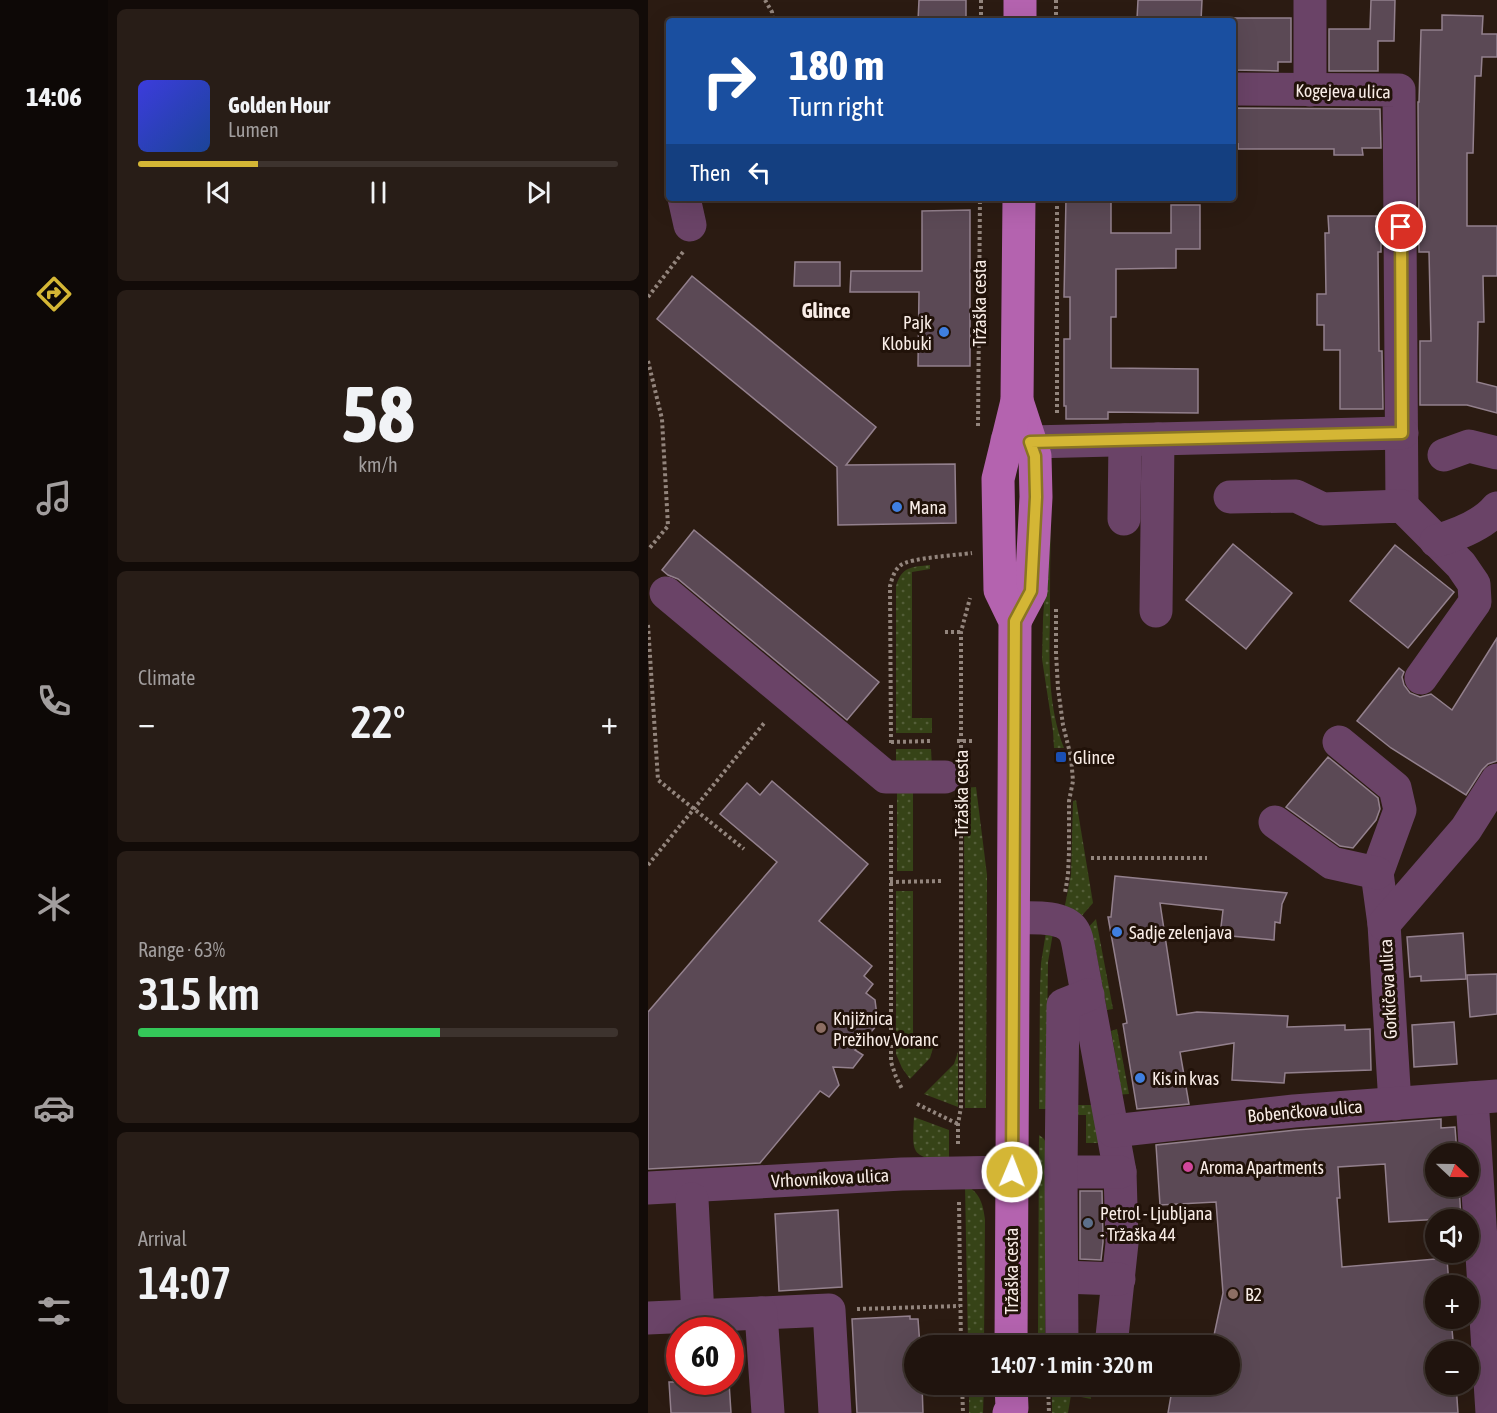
<!DOCTYPE html>
<meta charset="utf-8">
<style>
:root{--surface:#20140e;--page:#281d17;--text:#f1f3f6;--muted:#a29e9e;--line:#3d332e;--accent:#d4b635}
body{margin:0;font-family:"Asap Condensed",sans-serif;background:var(--page);color:var(--text);height:100vh;display:flex;flex-direction:column;font-size:22px;white-space:nowrap}
*{box-sizing:border-box;margin:0}
p{font-size:20px;color:var(--muted)}
.icon{flex:none;width:33px;height:33px;fill:none;stroke:currentColor;stroke-width:2;stroke-linecap:round;stroke-linejoin:round}
.map{position:relative;flex:1;overflow:hidden}
.sheet{display:flex;flex-direction:column;gap:9px;padding:9px;background:#120b08;width:540px}
.sheet>*{flex:none}
.banner{position:absolute;left:18px;top:18px;width:570px;height:183px;border-radius:6px;box-shadow:0 6px 24px #0002,0 0 0 2px var(--line);background:#1a4fa0;color:#fff;overflow:hidden}
.needle{width:39px;rotate:112deg}
.buttons{position:absolute;left:777px;top:1143px;display:grid;gap:12px}
.buttons a{display:grid;place-items:center;width:54px;height:54px;border-radius:50%;background:var(--surface);box-shadow:0 6px 24px #0002,0 0 0 2px var(--line);font-size:30px}
.speed{position:absolute;left:18px;top:1317px;display:flex;gap:12px;font-size:30px;font-weight:700;text-align:center}
.speed>*{display:grid;place-content:center;width:78px;height:78px;border-radius:50%;background:var(--surface);box-shadow:0 6px 24px #0002,0 0 0 2px var(--line);line-height:1}
.speed .limit{border:9px solid #d22;background:#fff;color:#111}
.pin{position:absolute;display:grid;place-items:center;width:51px;height:51px;color:#fff;margin:-26px;border:3px solid #fff;border-radius:50%;box-shadow:0 2px 6px #0007}
.me{position:absolute;width:66px;margin:-33px;rotate:1deg;stroke-linejoin:round;filter:drop-shadow(0 0 4px #0008)}
.turn{display:flex;align-items:center;gap:21px;height:126px;padding:0 24px;font-size:27px}
.turn .icon{width:78px;height:78px;stroke-width:2.5}
.turn b{display:block;font-size:42px;line-height:51px}
.then{display:flex;align-items:center;height:57px;padding:0 24px;background:#0003;gap:12px;font-size:22px}
.big{font-size:45px;font-weight:600;line-height:1.1}
.sheet .widget{flex:1;display:flex;flex-direction:column;justify-content:center;gap:9px;min-width:0;padding:0 21px;border-radius:9px;background:var(--page)}
.sheet .dial{align-items:center;gap:0}
.dial b{font-size:78px;line-height:1}
.song{display:flex;align-items:center;gap:18px}
.cover{width:72px;height:72px;border-radius:9px;background:linear-gradient(135deg,hsl(240 70% 55%),hsl(220 70% 35%))}
.played{height:6px;border-radius:3px;background:linear-gradient(90deg,var(--accent) 25%,var(--line) 25%)}
.keys{display:flex;justify-content:space-around;direction:ltr}
.heat{display:flex;justify-content:space-between;align-items:center;font-size:33px;direction:ltr}
.charge{height:9px;border-radius:4px;background:linear-gradient(90deg,#34c759 63%,var(--line) 0)}
.trip{position:absolute;left:256px;top:1335px;width:336px;height:60px;border-radius:30px;background:var(--surface);box-shadow:0 6px 24px #0002,0 0 0 2px var(--line);font-weight:600;line-height:60px;text-align:center}
main{display:flex;flex:1;min-height:0}
.tabs{display:flex;flex-direction:column;width:108px;justify-content:space-around;align-items:center;background:#0d0806;color:var(--muted)}
.tabs .icon{width:42px;height:42px}
.tabs .on{color:var(--accent)}
.tabs b{font-size:27px;color:var(--text)}
.map>svg:first-child{display:block}
</style>
<main>
<nav class="tabs">
<b>14:06</b>
<svg class="icon on" aria-label="directions" viewBox="0 0 24 24"><path d="M12 3l9 9-9 9-9-9zM9 14v-3h6M13 9l2 2-2 2"/></svg>
<svg class="icon" aria-label="music" viewBox="0 0 24 24"><path d="M9 18V5l10-2v13"/><circle cx="6" cy="18" r="3"/><circle cx="16" cy="16" r="3"/></svg>
<svg class="icon" aria-label="phone" viewBox="0 0 24 24"><path d="M5 4h4l2 5-3 2q2 4 5 5l2-3 5 2v4C11 20 4 13 5 4z"/></svg>
<svg class="icon" aria-label="climate" viewBox="0 0 24 24"><path d="M12 3v18M4 7l16 10M4 17L20 7"/></svg>
<svg class="icon" aria-label="car" viewBox="0 0 24 24"><path d="M5 17H2v-5l4-1 3-4h7l3 4 3 1v5h-3M9 17h6M6 11h13"/><circle cx="7" cy="17" r="2"/><circle cx="17" cy="17" r="2"/></svg>
<svg class="icon" aria-label="filters" viewBox="0 0 24 24"><path d="M4 7h16M4 17h16"/><circle cx="9" cy="7" r="2"/><circle cx="15" cy="17" r="2"/></svg>
</nav>
<section class="sheet">
<div class="widget">
<div class="song"><i class="cover"></i><div><b>Golden Hour</b><p>Lumen</p></div></div>
<div class="played"></div>
<div class="keys"><svg class="icon" aria-label="previous" viewBox="0 0 24 24"><path d="M18 5L8 12l10 7zM5 5v14"/></svg><svg class="icon" aria-label="pause" viewBox="0 0 24 24"><path d="M8 5v14M16 5v14"/></svg><svg class="icon" aria-label="next" viewBox="0 0 24 24"><path d="M6 5l10 7-10 7zM19 5v14"/></svg></div>
</div>
<div class="widget dial"><b>58</b><p>km/h</p></div>
<div class="widget"><p>Climate</p>
<div class="heat"><a>−</a><b class="big">22°</b><a>+</a></div>
</div>
<div class="widget"><p>Range · 63%</p><b class="big">315 km</b><div class="charge"></div></div>
<div class="widget"><p>Arrival</p><b class="big">14:07</b></div>
</section>
<div class="map">
<svg width="849" height="1413" viewBox="0 0 849 1413">
<defs>
<pattern id="grass-dots" width="8" height="8" patternUnits="userSpaceOnUse" patternTransform="scale(1.5)"><rect width="8" height="8" fill="#364317"/><path d="M2 2h.1M6 6h.1" fill="none" stroke="#545e39" stroke-width="1.8" stroke-linecap="round"/></pattern>
</defs>
<rect width="100%" height="100%" fill="#2b1b12"/>
<g fill="url(#grass-dots)">
<path d="M401,526H403C402,557 402,588 402,619C401,662 400,707 416,748H406L405,731L394,659L395,619Z"/>
<path d="M282,565V569L264,572V718H284V733H248V586C254,566 264,567 282,565Z"/>
<polygon points="248,749 283,749 284,767 248,767"/>
<polygon points="265,787 265,871 249,871 249,788"/>
<polygon points="328,787 339,875 338,1108 317,1108 316,788"/>
<polygon points="428,800 445,903 431,919 416,910 423,875 425,801"/>
<polygon points="248,891 265,891 265,1044 280,1045 285,1048 282,1058 262,1079 254,1068 248,1054"/>
<polygon points="448,919 465,1009 459,1010 445,936 436,932"/>
<polygon points="398,932 405,933 400,962 398,1109 391,1109 392,988 393,963"/>
<polygon points="469,1029 481,1094 467,1095 472,1081 463,1031"/>
<polygon points="310,1052 310,1107 276,1094 306,1064"/>
<polygon points="424,1105 452,1105 452,1143 438,1143 438,1115 424,1115"/>
<path d="M266,1117L301,1130V1163C263,1155 264,1156 266,1117Z"/>
<polygon points="391,1135 395,1138 398,1142 397,1346 392,1345 390,1339"/>
<path d="M317,1185C332,1192 335,1204 337,1220L336,1345H320Z"/>
<polygon points="321,1385 336,1385 335,1413 321,1413"/>
<polygon points="404,1385 441,1385 443,1399 423,1395 420,1413 404,1413"/>
</g>
<g fill="#5b4955" stroke="#93808d" stroke-width="1.5">
<polygon points="271,0 318,0 318,21 270,21"/>
<polygon points="490,0 554,0 553,21 489,19"/>
<polygon points="723,0 747,0 746,41 730,41 730,71 681,71 681,29 722,29"/>
<polygon points="794,15 835,16 834,34 849,34 849,57 834,57 833,76 827,76 825,153 819,153 819,226 849,226 849,276 835,276 836,322 830,322 829,382 849,387 849,413 819,405 772,405 772,341 783,341 781,252 771,252 770,102 771,102 773,30 794,30"/>
<polygon points="585,18 643,18 643,62 630,62 630,71 585,70"/>
<polygon points="585,108 732,109 733,148 714,148 715,155 686,155 686,149 590,149 590,144 585,145"/>
<polygon points="418,198 463,198 463,233 523,233 523,205 552,205 552,249 528,249 528,268 468,269 468,317 463,317 463,368 550,369 550,413 460,412 460,419 418,419 418,406 416,406 416,339 422,339 422,297 416,297"/>
<polygon points="322,210 322,366 270,366 271,292 202,292 203,271 274,271 274,211"/>
<polygon points="680,216 733,216 733,252 730,252 731,351 734,351 735,409 692,409 692,350 676,350 676,325 669,325 669,294 678,294 677,233 681,233"/>
<polygon points="147,262 192,262 192,286 146,286"/>
<polygon points="44,276 228,427 198,465 307,464 308,523 190,525 189,467 9,319"/>
<polygon points="46,530 231,682 199,720 30,579 20,575 14,570"/>
<polygon points="585,544 644,593 598,649 538,600"/>
<polygon points="747,545 806,592 760,648 702,601"/>
<polygon points="849,638 849,761 840,764 834,770 818,795 743,748 709,721 751,668 756,672 754,677 756,685 762,693 772,697 783,694 804,710"/>
<polygon points="680,757 730,798 732,809 728,820 705,848 692,846 638,807"/>
<polygon points="124,781 220,864 171,921 224,966 216,976 225,984 218,993 227,1000 230,1024 207,1050 215,1055 205,1068 185,1067 191,1085 181,1097 172,1091 112,1163 0,1169 0,1012 129,862 72,814 99,783 112,795"/>
<polygon points="467,876 639,893 634,904 632,923 627,922 626,940 572,935 575,910 512,903 529,1015 549,1012 640,1016 639,1027 697,1025 697,1030 722,1029 723,1070 637,1073 636,1083 584,1080 586,1043 532,1052 541,1104 489,1109 475,1024 479,1023 460,917 463,917"/>
<polygon points="815,933 818,979 773,981 773,976 762,977 759,937"/>
<polygon points="849,974 849,1014 822,1017 819,975"/>
<polygon points="806,1022 809,1064 766,1067 764,1025"/>
<polygon points="793,1119 793,1128 807,1127 809,1154 788,1154 788,1186 811,1186 813,1218 741,1222 737,1164 690,1167 692,1198 689,1198 694,1267 799,1258 801,1286 788,1286 788,1318 803,1318 806,1352 788,1352 788,1384 808,1384 810,1413 520,1413 525,1384 582,1384 582,1346 549,1346 550,1341 565,1340 575,1293 568,1202 512,1205 508,1145 648,1130"/>
<polygon points="432,1191 454,1191 455,1242 453,1260 432,1259"/>
<polygon points="190,1210 194,1287 131,1291 127,1214"/>
<polygon points="262,1316 262,1319 270,1319 272,1346 267,1346 267,1384 274,1384 275,1413 209,1413 204,1319"/>
<polygon points="21,1382 81,1382 83,1413 23,1413"/>
</g>
<g fill="none" stroke-linecap="round" stroke-linejoin="round">
<g stroke="#93857d" stroke-width="4" stroke-dasharray="3 3" stroke-linecap="butt">
<polyline points="117,0 124,12 125,21"/>
<polyline points="333,21 333,0"/>
<polyline points="408,21 408,0"/>
<polyline points="0,297 35,252"/>
<polyline points="0,361 14,419 20,526 0,550"/>
<polyline points="409,413 409,198"/>
<polyline points="330,426 332,198"/>
<polyline points="408,609 408,653 410,688 415,725 423,757 425,781 421,801 421,852 420,875 417,893"/>
<polyline points="0,625 10,780 96,849"/>
<polyline points="297,632 313,632"/>
<polyline points="309,741 327,741"/>
<polyline points="243,742 284,741"/>
<path d="M243,743L242,586C244,579 246,570 253,565C262,558 310,555 324,553"/>
<polyline points="313,754 313,632 322,598"/>
<polyline points="243,805 243,1062 248,1077 254,1089"/>
<polyline points="443,858 559,858"/>
<polyline points="0,865 117,722"/>
<polyline points="242,882 296,881"/>
<polyline points="269,1104 310,1124"/>
<polyline points="310,1144 310,1124 313,1107 313,801"/>
<polyline points="311,1202 313,1346"/>
<polyline points="209,1309 312,1306"/>
<polyline points="314,1384 315,1413"/>
<polyline points="400,1384 401,1413"/>
</g>
<g stroke="#6a4367" stroke-width="33">
<polyline points="585,89 751,90 754,506"/>
<polyline points="662,90 662,0"/>
<polyline points="36,198 42,225"/>
<polyline points="359,440 382,442 754,433"/>
<polyline points="796,455 821,446 849,453"/>
<polyline points="582,497 648,496 675,509 754,506 813,565 826,584 827,602 773,678"/>
<polyline points="476,519 477,440"/>
<path d="M788,541C808,535 836,524 849,508"/>
<polyline points="18,593 238,777 297,777"/>
<polyline points="508,611 510,439"/>
<polyline points="691,742 747,788 752,810 729,873 736,924 747,1104"/>
<polyline points="627,822 684,863 729,873"/>
<path d="M366,918C382,918 414,915 425,930C428,934 429,939 430,944L472,1172L474,1243L463,1346"/>
<polyline points="736,924 818,829 849,780"/>
<polyline points="824,1098 844,1413"/>
<polyline points="465,1131 646,1111 849,1096"/>
<polyline points="413,1172 472,1172"/>
<polyline points="0,1188 254,1174 364,1172"/>
<polyline points="44,1199 50,1316"/>
<polyline points="414,1277 471,1279"/>
<polyline points="113,1313 181,1310 187,1413"/>
<polyline points="0,1318 113,1313 120,1413"/>
<polyline points="414,1346 413,1172 415,1005 440,995"/>
</g>
<g stroke="#b463af" stroke-width="33">
<polyline points="372,21 372,0"/>
<polyline points="367,621 383,591 388,497 387,456 369,401"/>
<polyline points="363,1346 367,621 352,590 350,479 369,401 371,198"/>
<polyline points="361,1413 364,1408 363,1384"/>
</g>
</g>
<g fill="none" stroke-linecap="round" stroke-linejoin="round">
<defs>
<polyline id="route" points="364,1172 367,621 383,591 388,497 387,456 382,442 754,433 753,227"/>
</defs>
<use href="#route" stroke="#8a7622" stroke-width="15"/>
<use href="#route" stroke="#d4b635" stroke-width="10"/>
</g>
<g fill="#3f7fe0" stroke="#211209" stroke-width="2">
<circle cx="296" cy="332" r="6"/>
<circle cx="249" cy="507" r="6"/>
<circle cx="469" cy="932" r="6"/>
<circle cx="492" cy="1078" r="6"/>
</g>
<rect fill="#1a4fb4" stroke="#211209" stroke-width="2" x="407" y="751" width="12" height="12" rx="3"/>
<g fill="#8d6e63" stroke="#211209" stroke-width="2">
<circle cx="173" cy="1028" r="6"/>
<circle cx="585" cy="1294" r="6"/>
</g>
<circle fill="#d1479c" stroke="#211209" stroke-width="2" cx="540" cy="1167" r="6"/>
<circle fill="#5c6f8a" stroke="#211209" stroke-width="2" cx="440" cy="1223" r="6"/>
<g text-anchor="middle" dominant-baseline="central" stroke-width="6" stroke-linejoin="round" paint-order="stroke">
<g font-size="18" fill="#f9ede7" stroke="#211209">
<text transform="translate(695 91) rotate(1)">Kogejeva ulica</text>
<text transform="translate(331 303) rotate(-90)">Tržaška cesta</text>
<text transform="translate(313 793) rotate(-90)">Tržaška cesta</text>
<text transform="translate(740 989) rotate(-93)">Gorkičeva ulica</text>
<text transform="translate(657 1111) rotate(-5)">Bobenčkova ulica</text>
<text transform="translate(182 1178) rotate(-3)">Vrhovnikova ulica</text>
<text transform="translate(363 1271) rotate(-90)">Tržaška cesta</text>
</g>
<g font-size="18" fill="#f9ede7" stroke="#211209" text-anchor="start">
<text x="284" y="322" text-anchor="end">Pajk<tspan x="284" dy="21">Klobuki</tspan></text>
<text x="261" y="507">Mana</text>
<text x="425" y="757">Glince</text>
<text x="481" y="932">Sadje zelenjava</text>
<text x="185" y="1018">Knjižnica<tspan x="185" dy="21">Prežihov Voranc</tspan></text>
<text x="504" y="1078">Kis in kvas</text>
<text x="552" y="1167">Aroma Apartments</text>
<text x="452" y="1213">Petrol - Ljubljana<tspan x="452" dy="21">- Tržaška 44</tspan></text>
<text x="597" y="1294">B2</text>
</g>
<g font-size="21" font-weight="bold" fill="#f9ede7" stroke="#211209">
<text x="178" y="310">Glince</text>
</g>
</g>
</svg>
<div class="buttons">
<a><svg class="needle" viewBox="-14 -14 28 28"><path d="M0-13l5 13h-10z" fill="#e53935"/><path d="M0 13l5-13h-10z" fill="#a29e9e"/></svg></a>
<a><svg class="icon" aria-label="sound" viewBox="0 0 24 24"><path d="M4 9h4l5-4v14l-5-4H4zM17 9q2 3 0 6"/></svg></a>
<a>+</a>
<a>−</a>
</div>
<div class="speed"><div class="limit">60</div></div>
<div class="pin" style="left:753px;top:227px;background:#d93025"><svg class="icon" aria-label="arrive" viewBox="0 0 24 24"><path d="M6 21V4h12l-3 4 3 4H6"/></svg></div>
<svg class="me" style="left:364px;top:1172px" viewBox="-20 -20 40 40"><circle r="17" fill="#d4b635" stroke="#fff" stroke-width="3"/><path d="M0-11L8 9 0 5-8 9z" fill="#fff"/></svg>
<div class="trip">14:07 · 1 min · 320 m</div>
<div class="banner">
<div class="turn"><svg class="icon" aria-label="right" viewBox="0 0 24 24"><path d="M7 20v-9h11M14 6l5 5-5 5"/></svg><div><b>180 m</b>Turn right</div></div>
<div class="then">Then<svg class="icon" aria-label="left" viewBox="0 0 24 24"><path d="M17 20v-9H6M10 6l-5 5 5 5"/></svg></div>
</div>
</div>
</main>
